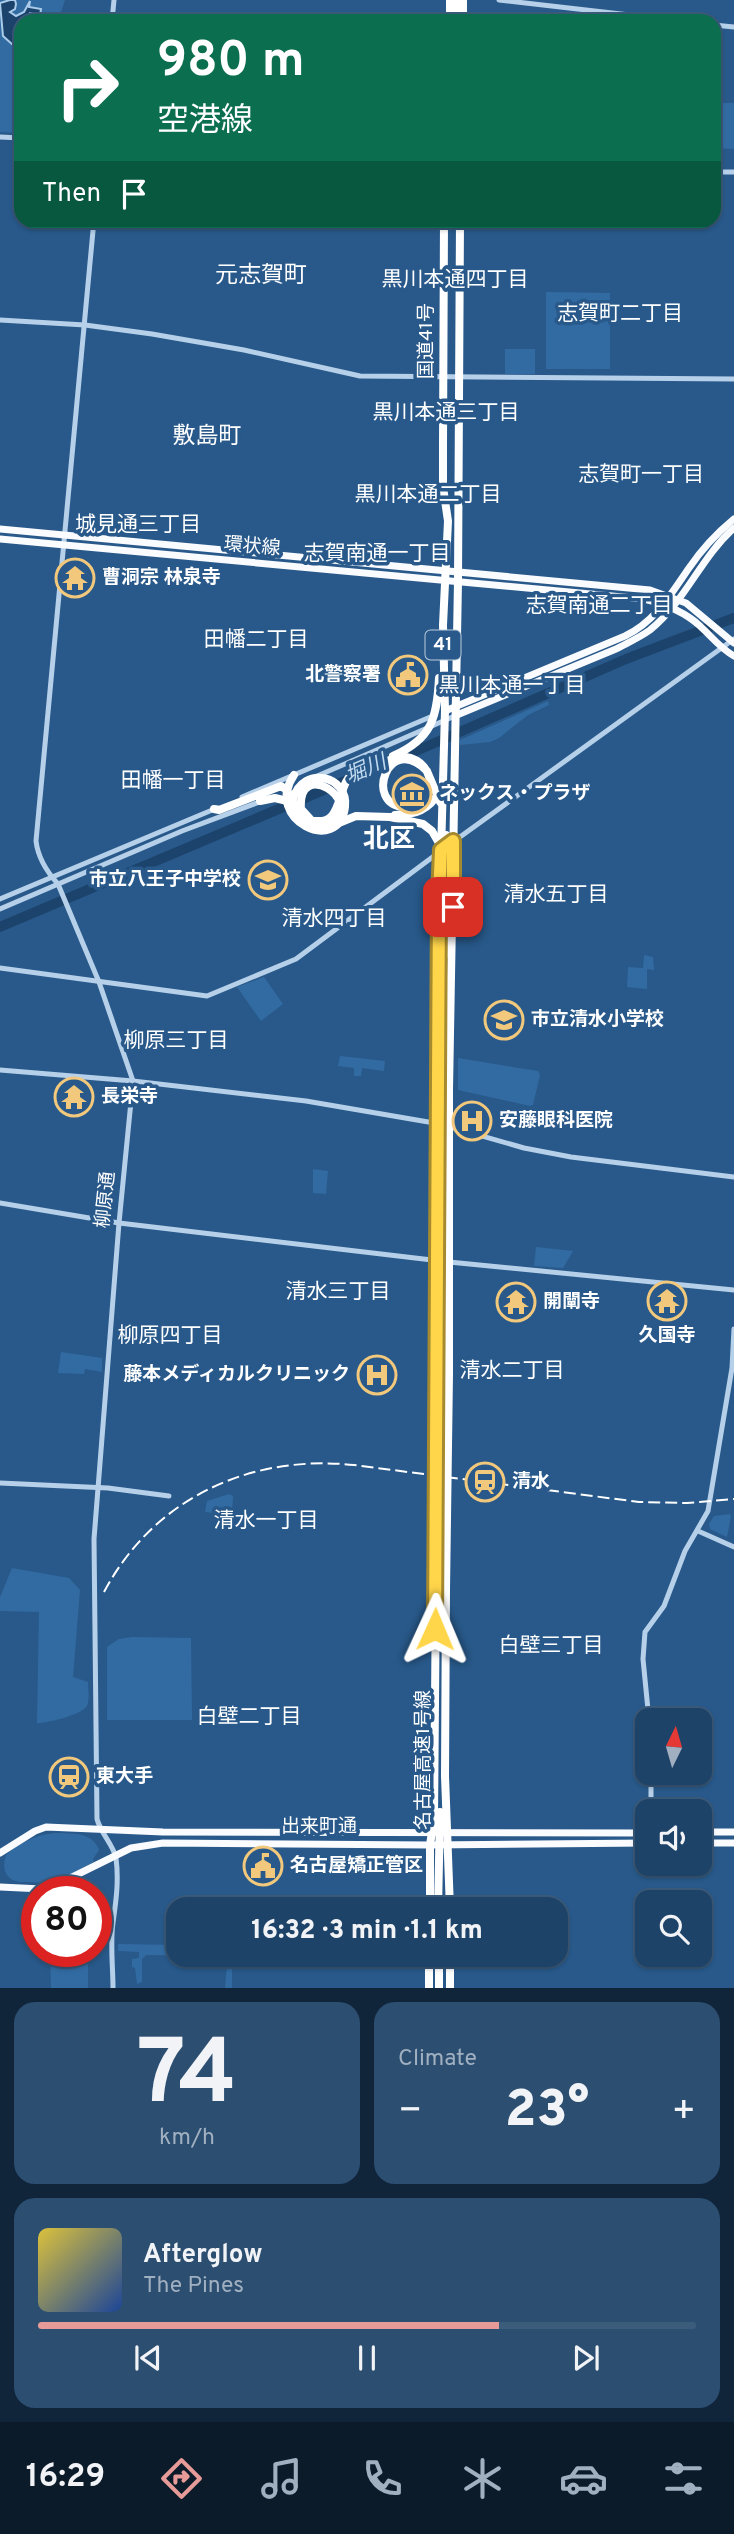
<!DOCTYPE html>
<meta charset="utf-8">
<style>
:root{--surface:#1e4368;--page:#2b4e71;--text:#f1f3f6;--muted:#a1b0c0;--line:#3c5c7c;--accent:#e69b98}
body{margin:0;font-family:Overpass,"Noto Sans JP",sans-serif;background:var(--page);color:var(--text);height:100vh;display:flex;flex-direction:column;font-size:26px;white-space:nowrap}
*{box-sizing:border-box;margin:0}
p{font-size:23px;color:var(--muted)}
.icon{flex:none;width:38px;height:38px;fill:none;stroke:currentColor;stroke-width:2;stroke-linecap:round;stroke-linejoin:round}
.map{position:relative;height:1988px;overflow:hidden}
.panel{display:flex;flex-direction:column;gap:14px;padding:14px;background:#102539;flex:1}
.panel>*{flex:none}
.hud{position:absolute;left:14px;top:14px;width:707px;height:214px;border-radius:21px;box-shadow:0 2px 5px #0004,0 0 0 2px var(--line);background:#0b6e4f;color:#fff;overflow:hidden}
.needle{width:46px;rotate:5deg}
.fabs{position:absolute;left:635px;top:1708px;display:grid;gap:14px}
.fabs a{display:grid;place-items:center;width:77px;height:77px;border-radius:14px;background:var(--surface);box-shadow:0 2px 5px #0004,0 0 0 2px var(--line);font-size:35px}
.speed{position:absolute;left:21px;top:1876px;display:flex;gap:14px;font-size:35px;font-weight:700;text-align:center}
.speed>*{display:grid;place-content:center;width:91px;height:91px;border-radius:50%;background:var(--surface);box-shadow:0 2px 5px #0004,0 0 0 2px var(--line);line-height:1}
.speed .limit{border:10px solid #d22;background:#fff;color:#111}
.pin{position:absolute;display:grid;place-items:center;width:60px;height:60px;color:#fff;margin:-30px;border-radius:14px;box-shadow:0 4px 10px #0006}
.me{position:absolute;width:77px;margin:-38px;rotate:1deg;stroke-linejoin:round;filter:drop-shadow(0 0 5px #0008)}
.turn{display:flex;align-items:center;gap:24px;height:147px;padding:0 28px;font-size:32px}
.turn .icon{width:91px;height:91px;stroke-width:2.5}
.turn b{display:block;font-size:49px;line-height:60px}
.then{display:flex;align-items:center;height:66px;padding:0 28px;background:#0003;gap:14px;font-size:26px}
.big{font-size:52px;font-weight:800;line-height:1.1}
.panel .widget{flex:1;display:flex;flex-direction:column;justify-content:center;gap:10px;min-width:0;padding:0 24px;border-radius:21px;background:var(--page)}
.panel .dial{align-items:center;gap:0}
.dial b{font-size:91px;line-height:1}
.song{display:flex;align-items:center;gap:21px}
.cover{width:84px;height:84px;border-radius:10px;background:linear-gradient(135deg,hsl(50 70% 55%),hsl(220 70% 35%))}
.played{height:7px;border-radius:4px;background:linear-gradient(90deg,var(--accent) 70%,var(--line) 70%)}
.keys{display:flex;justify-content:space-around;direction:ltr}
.heat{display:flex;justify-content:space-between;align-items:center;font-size:38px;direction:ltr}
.panel .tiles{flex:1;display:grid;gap:14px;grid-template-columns:1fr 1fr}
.widget:last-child{grid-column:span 2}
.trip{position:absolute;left:166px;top:1897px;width:402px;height:70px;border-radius:21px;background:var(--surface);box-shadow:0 2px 5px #0004,0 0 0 2px var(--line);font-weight:800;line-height:70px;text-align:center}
.tab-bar{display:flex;height:112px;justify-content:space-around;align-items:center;background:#0c1b2a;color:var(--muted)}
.tab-bar .icon{width:49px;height:49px}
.tab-bar .on{color:var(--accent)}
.tab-bar b{font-size:32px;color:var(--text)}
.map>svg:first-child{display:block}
</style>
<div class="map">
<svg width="734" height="1988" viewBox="0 0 734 1988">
<rect width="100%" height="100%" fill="#28598a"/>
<g fill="#326ba2">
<polygon points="0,0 65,0 58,21 21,21 21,129 18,133 0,132"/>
<polygon points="717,103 734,103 734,149 714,148 714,109 717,109"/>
<polygon points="546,292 610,293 610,369 546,369"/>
<rect x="505" y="349" width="30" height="25"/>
<polygon points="548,701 549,705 528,715 499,738 490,742 460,745 460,740"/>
<polygon points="644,955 653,957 654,970 647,969 647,989 627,987 628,967 643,968"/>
<polygon points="264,977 283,1004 261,1021 237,987"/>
<polygon points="340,1056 385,1061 384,1071 362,1068 361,1076 354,1076 354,1068 338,1066"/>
<polygon points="458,1058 538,1071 540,1075 533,1105 530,1106 458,1090"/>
<polygon points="313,1169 328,1171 326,1194 313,1193"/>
<polygon points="536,1247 573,1251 563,1268 534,1266"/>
<polygon points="61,1352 102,1358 102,1372 85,1369 84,1374 58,1373"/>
<polygon points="229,1494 233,1496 232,1515 205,1512 207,1501"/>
<polygon points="730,1514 731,1516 727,1537 710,1529 709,1524 714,1516"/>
<path d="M12,1568L69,1578L80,1590L73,1677L88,1682C88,1690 90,1699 87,1706C81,1715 48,1723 37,1723L39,1612L0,1611V1597Z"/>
<polygon points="132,1637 191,1638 192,1720 107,1720 107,1647 119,1639"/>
<path d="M61,1833C77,1834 93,1833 99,1850L93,1859L94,1862C81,1868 68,1877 54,1881C45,1884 35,1882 26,1882C10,1883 0,1874 6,1855C20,1842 42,1832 61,1833Z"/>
<polygon points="118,1944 178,1945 178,1955 232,1955 232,1988 225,1988 227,1966 216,1956 146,1955 142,1959 142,1982 137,1984 135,1968 132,1967 132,1959 139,1958 139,1952 118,1951"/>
<polygon points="50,1951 88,1951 88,1988 51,1988"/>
</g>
<polygon fill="#1c436b" stroke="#aaccea" stroke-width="2" points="10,0 15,0 16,4 15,9 10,12 16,16 24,12 30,1 29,7 41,9 40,15 30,13 24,21 21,21 21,46 13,45 3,36 0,3"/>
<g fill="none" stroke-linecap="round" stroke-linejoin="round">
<polyline stroke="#1c436b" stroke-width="10" points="0,927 430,745 626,659 734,618"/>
<g stroke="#b6d0e9" stroke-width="5">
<polyline points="499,0 682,21"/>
<polyline points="112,21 114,0"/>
<polyline points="714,25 734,27"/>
<polyline points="0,137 21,138"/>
<polyline points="714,172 734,172"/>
<path d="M94,220L36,841C38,858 47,872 58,884L99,982L133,1081L119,1223L94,1539L97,1819C101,1834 113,1844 116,1858C119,1881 116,1901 113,1923C110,1944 113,1967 113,1988"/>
<polyline points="0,320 85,325 152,334 244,350 360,376 734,379"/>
<polyline points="315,777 457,715"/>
<polyline points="242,797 435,715"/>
<polyline points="453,842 734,639"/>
<polyline points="0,899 217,808"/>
<polyline points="0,909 182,831 262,801"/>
<polyline points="0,968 207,996 296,959 442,850"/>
<polyline points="0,1070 133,1081 306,1101 440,1124 524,1148 571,1157 734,1177"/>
<polyline points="0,1203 119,1223 449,1262 734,1290"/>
<polyline points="0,1483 108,1488 169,1496"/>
<polyline points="698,1531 734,1547"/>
<polyline points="649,1720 643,1659 645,1632 664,1606 685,1551 708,1511 732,1368 734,1329"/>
<polyline points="651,1773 651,1811"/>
</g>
<g stroke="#f9fbfe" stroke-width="7">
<polyline points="0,529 650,590 686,603 734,643"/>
<path d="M0,539L644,599C665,604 684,611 700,626C712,637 720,648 734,656"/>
<path d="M445,711L625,636C655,622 671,594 689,568C702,549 717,533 734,519"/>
<path d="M457,715L616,649C627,643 639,638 650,630C685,602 701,557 734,528"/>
<polyline points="700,1832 734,1832"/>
<polyline points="700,1843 734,1843"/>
<polyline points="0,1853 35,1831 46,1827 163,1832 648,1833"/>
<polyline points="0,1887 42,1889 54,1886 131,1848 163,1843 430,1845 648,1843"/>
</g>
<g stroke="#fff" stroke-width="8">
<polyline points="450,21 450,0"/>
<polyline points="458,21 458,0"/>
<polyline points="463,21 463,0"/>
<path d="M393,756C432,739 437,718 439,678"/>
<path d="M293,799C303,764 349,776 345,807C339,856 263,820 294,775"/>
<polyline points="260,801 275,798 287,801"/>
<path d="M214,809L219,810L281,786C296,794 292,816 309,823C316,826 325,826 331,822C365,801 297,757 301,809L311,820C346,829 334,783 356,771C360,768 397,758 402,757C424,756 439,782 424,799C420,804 412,808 405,807C363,806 388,731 427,771L440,802"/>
<path d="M395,815C415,814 429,811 439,792"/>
<polyline points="329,827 356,816 390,817 423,824 432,831 439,843"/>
<polyline points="446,835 447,878"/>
<polyline points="444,956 445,874"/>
<polyline points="430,1909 430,1845 434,1818 440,1124 439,923 445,711 443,625 448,521 443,487 443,447 444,220"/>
<polyline points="438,1909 440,1812"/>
<polyline points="450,1909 445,1776 446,1590 449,1374 449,1090 458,581 460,220"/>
<polyline points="439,1955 439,1988"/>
<polyline points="429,1988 429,1955"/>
<polyline points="450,1988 450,1955"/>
</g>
<path stroke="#fff" stroke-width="2" stroke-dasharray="12 5" stroke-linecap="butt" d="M104,1592C154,1498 250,1454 354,1465L639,1502L687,1503L734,1499"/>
</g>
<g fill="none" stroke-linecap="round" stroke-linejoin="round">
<defs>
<polyline id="route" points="435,1629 439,897 441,850 453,841 453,907"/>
</defs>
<use href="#route" stroke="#a68a30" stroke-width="18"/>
<use href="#route" stroke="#ffd54a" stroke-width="12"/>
</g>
<defs>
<symbol id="temple-ring" viewBox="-11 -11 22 22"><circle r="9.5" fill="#28598a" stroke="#f1c87c" stroke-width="1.5"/><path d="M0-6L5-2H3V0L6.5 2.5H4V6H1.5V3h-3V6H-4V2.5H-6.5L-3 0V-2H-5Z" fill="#f1c87c"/></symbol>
<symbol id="civic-ring" viewBox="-11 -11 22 22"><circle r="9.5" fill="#28598a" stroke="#f1c87c" stroke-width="1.5"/><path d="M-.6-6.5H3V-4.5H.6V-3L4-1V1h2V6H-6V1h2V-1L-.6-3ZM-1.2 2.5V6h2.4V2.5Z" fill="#f1c87c"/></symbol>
<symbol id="museum-ring" viewBox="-11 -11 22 22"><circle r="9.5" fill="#28598a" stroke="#f1c87c" stroke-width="1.5"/><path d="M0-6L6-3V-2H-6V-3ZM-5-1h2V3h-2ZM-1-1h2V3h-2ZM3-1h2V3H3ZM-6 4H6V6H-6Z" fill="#f1c87c"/></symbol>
<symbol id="school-ring" viewBox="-11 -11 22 22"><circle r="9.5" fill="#28598a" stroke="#f1c87c" stroke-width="1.5"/><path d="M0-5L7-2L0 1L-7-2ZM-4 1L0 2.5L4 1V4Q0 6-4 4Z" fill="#f1c87c"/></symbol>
<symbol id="hospital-ring" viewBox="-11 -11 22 22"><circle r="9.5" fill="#28598a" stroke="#f1c87c" stroke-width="1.5"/><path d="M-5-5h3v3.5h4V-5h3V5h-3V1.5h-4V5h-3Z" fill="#f1c87c"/></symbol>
<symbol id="station-ring" viewBox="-11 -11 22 22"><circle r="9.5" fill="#28598a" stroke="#f1c87c" stroke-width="1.5"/><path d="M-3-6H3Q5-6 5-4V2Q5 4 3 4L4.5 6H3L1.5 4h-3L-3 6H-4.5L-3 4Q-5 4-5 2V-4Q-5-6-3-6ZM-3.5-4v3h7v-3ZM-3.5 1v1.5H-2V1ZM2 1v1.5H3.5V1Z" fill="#f1c87c"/></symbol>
</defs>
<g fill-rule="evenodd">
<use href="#temple-ring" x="53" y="556" width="44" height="44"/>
<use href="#civic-ring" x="386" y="653" width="44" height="44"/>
<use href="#museum-ring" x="390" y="772" width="44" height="44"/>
<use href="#school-ring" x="246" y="858" width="44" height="44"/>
<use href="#school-ring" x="482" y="998" width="44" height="44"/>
<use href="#temple-ring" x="52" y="1075" width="44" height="44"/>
<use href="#hospital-ring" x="450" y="1099" width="44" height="44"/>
<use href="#temple-ring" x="645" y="1279" width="44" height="44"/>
<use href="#temple-ring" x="494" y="1280" width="44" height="44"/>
<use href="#hospital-ring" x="355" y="1353" width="44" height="44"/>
<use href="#station-ring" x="463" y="1460" width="44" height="44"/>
<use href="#station-ring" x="47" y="1755" width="44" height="44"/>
<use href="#civic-ring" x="241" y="1844" width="44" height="44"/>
</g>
<g text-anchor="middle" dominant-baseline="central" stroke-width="7" stroke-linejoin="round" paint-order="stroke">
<rect fill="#28598a" stroke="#becddc" stroke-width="2" x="425.5" y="630.5" width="35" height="29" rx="5"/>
<g font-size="18" font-weight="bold" fill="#fff">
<text x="443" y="645">41</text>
</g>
<g font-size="19" fill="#fff" stroke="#28598a">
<text transform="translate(427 341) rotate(-90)">国道41号</text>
<text transform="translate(252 547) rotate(5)">環状線</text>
<text transform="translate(106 1200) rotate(-84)">柳原通</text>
<text transform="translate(424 1760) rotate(-90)">名古屋高速1号線</text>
<text x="319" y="1827">出来町通</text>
</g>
<g font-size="19" font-weight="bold" fill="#fff" stroke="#28598a" text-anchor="start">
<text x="102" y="578">曹洞宗 林泉寺</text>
<text x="381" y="675" text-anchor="end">北警察署</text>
<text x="439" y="794">ネックス・プラザ</text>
<text x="241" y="880" text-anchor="end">市立八王子中学校</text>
<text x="531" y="1020">市立清水小学校</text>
<text x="101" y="1097">長栄寺</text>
<text x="499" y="1121">安藤眼科医院</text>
<text x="543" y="1302">開闡寺</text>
<text x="667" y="1336" text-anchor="middle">久国寺</text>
<text x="350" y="1375" text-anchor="end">藤本メディカルクリニック</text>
<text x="512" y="1482">清水</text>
<text x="96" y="1777">東大手</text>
<text x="290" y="1866">名古屋矯正管区</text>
</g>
<g font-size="21" fill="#fff" stroke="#28598a">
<text x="455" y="280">黒川本通四丁目</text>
<text x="620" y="314">志賀町二丁目</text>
<text x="446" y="413">黒川本通三丁目</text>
<text x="641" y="475">志賀町一丁目</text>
<text x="428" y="495">黒川本通二丁目</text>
<text x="138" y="525">城見通三丁目</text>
<text x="377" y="554">志賀南通一丁目</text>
<text x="599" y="606">志賀南通二丁目</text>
<text x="256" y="640">田幡二丁目</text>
<text x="512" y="686">黒川本通一丁目</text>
<text x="173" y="781">田幡一丁目</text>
<text x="556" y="895">清水五丁目</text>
<text x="334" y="919">清水四丁目</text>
<text x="176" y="1041">柳原三丁目</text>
<text x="338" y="1292">清水三丁目</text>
<text x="170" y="1336">柳原四丁目</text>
<text x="512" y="1371">清水二丁目</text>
<text x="266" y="1521">清水一丁目</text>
<text x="551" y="1646">白壁三丁目</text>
<text x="249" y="1717">白壁二丁目</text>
</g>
<g font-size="21" font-style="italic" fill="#c1daf0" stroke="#28598a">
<text transform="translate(366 770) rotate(-23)">堀川</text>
</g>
<g font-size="23" fill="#fff" stroke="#28598a">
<text x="261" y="276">元志賀町</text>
<text x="207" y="437">敷島町</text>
</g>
<g font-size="26" font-weight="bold" fill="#fff" stroke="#28598a">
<text x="389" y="840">北区</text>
</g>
</g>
</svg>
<div class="fabs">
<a><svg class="needle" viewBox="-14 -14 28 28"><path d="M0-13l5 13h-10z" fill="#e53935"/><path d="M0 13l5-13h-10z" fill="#a1b0c0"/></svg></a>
<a><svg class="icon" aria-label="sound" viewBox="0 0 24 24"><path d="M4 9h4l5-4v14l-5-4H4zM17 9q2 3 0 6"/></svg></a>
<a><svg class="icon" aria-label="search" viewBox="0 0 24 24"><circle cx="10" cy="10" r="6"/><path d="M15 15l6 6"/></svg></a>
</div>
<div class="speed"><div class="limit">80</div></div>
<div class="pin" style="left:453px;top:907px;background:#d93025"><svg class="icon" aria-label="arrive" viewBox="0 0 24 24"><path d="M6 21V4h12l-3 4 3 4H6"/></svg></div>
<svg class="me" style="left:435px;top:1629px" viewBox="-20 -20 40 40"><path d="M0-17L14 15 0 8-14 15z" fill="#ffd54a" stroke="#fff" stroke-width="4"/></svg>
<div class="trip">16:32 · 3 min · 1.1 km</div>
<div class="hud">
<div class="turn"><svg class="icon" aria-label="right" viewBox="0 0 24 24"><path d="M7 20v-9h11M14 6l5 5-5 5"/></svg><div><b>980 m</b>空港線</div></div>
<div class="then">Then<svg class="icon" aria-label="arrive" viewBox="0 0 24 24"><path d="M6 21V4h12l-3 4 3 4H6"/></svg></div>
</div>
</div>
<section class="panel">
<div class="tiles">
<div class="widget dial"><b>74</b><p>km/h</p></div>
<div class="widget"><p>Climate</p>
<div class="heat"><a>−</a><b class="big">23°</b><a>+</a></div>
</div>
<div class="widget">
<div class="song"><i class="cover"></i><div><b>Afterglow</b><p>The Pines</p></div></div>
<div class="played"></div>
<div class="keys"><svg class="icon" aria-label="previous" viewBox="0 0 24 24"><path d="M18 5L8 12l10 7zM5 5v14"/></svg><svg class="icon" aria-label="pause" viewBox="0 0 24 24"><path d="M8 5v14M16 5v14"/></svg><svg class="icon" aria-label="next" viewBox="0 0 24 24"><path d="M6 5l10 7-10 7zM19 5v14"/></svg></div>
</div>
</div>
</section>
<nav class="tab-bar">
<b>16:29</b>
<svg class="icon on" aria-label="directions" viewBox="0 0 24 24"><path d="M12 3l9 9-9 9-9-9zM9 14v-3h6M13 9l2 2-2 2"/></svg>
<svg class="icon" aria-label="music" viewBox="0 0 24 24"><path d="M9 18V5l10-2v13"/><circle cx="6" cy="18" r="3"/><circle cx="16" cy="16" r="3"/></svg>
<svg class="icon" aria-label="phone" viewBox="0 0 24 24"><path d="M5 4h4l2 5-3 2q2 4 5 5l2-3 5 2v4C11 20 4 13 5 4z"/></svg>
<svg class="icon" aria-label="climate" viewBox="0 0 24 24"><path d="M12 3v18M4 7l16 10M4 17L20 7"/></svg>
<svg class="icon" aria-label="car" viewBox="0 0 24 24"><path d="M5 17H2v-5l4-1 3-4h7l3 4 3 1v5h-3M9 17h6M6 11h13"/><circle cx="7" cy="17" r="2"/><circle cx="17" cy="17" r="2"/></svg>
<svg class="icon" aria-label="filters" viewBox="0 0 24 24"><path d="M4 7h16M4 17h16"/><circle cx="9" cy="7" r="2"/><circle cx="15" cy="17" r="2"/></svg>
</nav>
